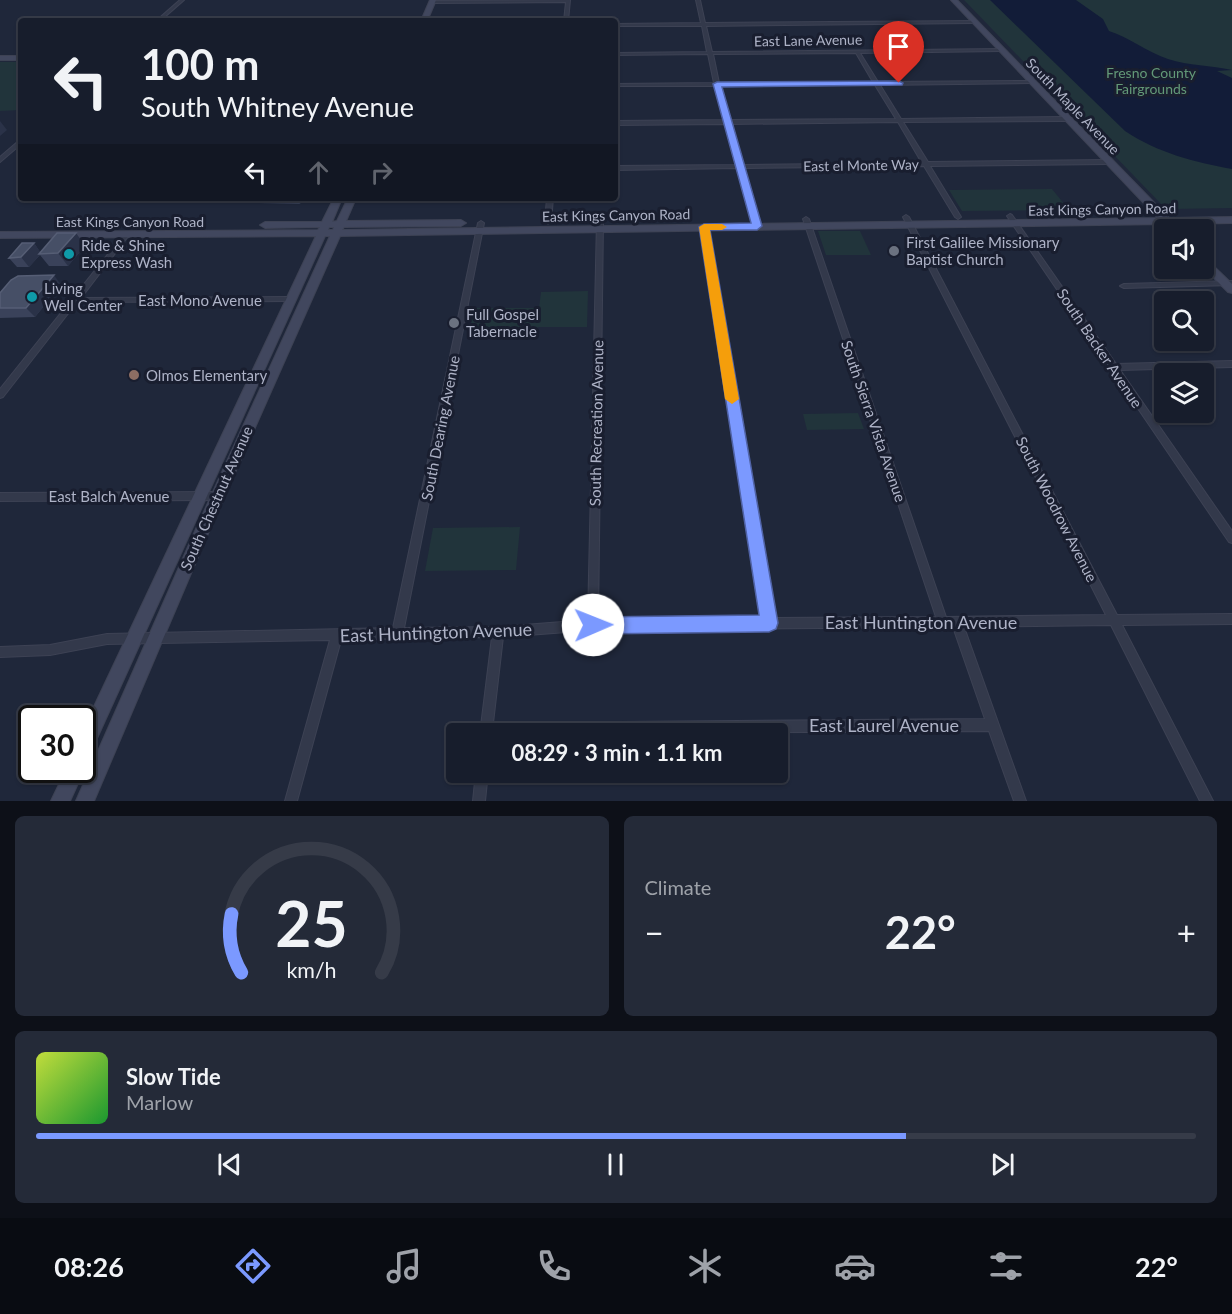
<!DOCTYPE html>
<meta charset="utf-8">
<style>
:root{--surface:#171d2c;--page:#242a38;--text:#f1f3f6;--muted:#9ea2a9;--line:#363b48;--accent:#7b99ff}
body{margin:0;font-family:Lato,sans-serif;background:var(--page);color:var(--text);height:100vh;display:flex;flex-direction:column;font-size:22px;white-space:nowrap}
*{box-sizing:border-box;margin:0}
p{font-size:20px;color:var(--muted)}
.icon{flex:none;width:33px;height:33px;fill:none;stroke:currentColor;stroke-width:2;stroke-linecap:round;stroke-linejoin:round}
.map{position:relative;height:801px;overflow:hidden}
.sheet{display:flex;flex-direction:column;gap:15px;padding:15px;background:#0d1018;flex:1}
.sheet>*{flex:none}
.banner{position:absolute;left:18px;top:18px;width:600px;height:183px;border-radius:6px;box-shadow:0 2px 4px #0004,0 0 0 2px var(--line);background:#171d2c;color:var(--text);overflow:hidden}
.fabs{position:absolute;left:1154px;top:219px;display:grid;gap:12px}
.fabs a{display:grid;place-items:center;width:60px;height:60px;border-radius:6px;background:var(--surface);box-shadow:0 2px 4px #0004,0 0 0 2px var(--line);font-size:30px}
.speed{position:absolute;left:18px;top:705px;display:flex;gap:12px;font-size:30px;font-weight:700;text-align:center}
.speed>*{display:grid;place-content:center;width:78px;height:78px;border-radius:50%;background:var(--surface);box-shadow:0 2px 4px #0004,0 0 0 2px var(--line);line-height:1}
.speed .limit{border:3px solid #111;border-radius:9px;background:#fff;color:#111}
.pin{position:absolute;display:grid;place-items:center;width:51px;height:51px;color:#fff;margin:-62px -26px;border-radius:50% 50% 50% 0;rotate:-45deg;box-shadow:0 0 6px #0007}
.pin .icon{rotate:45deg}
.me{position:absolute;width:66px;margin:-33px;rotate:89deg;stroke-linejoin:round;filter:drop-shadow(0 0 4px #0008)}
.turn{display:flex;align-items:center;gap:21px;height:126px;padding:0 24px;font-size:27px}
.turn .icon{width:78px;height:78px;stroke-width:2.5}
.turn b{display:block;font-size:42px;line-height:51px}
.lanes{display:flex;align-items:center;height:57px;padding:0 24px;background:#0003;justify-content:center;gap:30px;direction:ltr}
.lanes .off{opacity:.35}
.big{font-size:45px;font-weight:700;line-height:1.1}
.sheet .widget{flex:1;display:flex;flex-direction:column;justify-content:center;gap:9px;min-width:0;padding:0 21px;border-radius:9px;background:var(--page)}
.sheet .dial{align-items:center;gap:0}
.dial svg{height:156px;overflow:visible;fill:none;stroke:var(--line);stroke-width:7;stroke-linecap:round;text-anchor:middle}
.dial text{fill:var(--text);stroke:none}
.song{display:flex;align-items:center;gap:18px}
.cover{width:72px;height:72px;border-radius:9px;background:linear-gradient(135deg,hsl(70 70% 55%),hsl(130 70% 35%))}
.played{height:6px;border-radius:3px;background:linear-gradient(90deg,var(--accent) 75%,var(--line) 75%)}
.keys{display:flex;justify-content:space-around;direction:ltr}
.heat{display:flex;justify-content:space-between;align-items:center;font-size:33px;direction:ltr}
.sheet .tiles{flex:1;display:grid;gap:15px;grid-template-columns:1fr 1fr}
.widget:last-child{grid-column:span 2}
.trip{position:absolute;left:446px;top:723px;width:342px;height:60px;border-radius:6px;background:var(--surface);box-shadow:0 2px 4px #0004,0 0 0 2px var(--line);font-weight:700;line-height:60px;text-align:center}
.tab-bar{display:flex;height:96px;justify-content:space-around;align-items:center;background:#090c12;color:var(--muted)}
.tab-bar .icon{width:42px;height:42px}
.tab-bar .active{color:var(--accent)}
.tab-bar b{font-size:27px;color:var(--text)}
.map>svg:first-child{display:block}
</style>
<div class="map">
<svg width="1232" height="801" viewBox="0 0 1232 801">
<rect width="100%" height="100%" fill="#1f273a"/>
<g fill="#21343b">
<polygon points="964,0 1232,0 1232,208 1170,209 1164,207"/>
<polygon points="0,62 21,62 21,110 0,111"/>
<polygon points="1052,189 1069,210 962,211 949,190"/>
<polygon points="818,231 860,231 871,255 826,255"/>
<polygon points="588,291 587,327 538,327 537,332 469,333 474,308 539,308 541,292"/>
<polygon points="858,413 864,429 807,430 803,414"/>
<polygon points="520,527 516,570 425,571 433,528"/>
</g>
<path fill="#121c38" d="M990,0H1076L1103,19L1109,31C1129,37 1147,52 1168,59C1189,66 1211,65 1232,70L1217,71L1232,78V169C1194,162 1158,153 1125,131Z"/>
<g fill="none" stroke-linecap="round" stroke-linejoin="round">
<defs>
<g id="street">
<polygon points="180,0 184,0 160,21 156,21"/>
<polygon points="570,0 568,21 564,21 566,2 433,3 431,2 433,1"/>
<path d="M696,0H700L705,23L975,21L974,23L706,26L712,52L1003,49V50L1001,51L860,53L878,82L1031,81L1033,82L1031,83L880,85L901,119L1066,117L1069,119L1066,121L903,122L928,162L1108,160L1111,162L1108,164L930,166L961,217L958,219L955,217L924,166L744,168L760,226L757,228L755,227L738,168L615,170V166L737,165L726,124L615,125V121L725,120L715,86H615V84L714,83L708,54L615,55V53L707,52L702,26H615V24L701,23ZM856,53L873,82L719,83L713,54ZM875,85L896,119L730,120L720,86ZM898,122L922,163L743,165L731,124Z"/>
<polygon points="21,139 21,144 0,162 0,157"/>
<polygon points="547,198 553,198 551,222 548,224 545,222"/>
<polygon points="1010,214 1012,215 1116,364 1232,361 1232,367 1120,370 1232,531 1232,543 1229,542 1007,216"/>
<path d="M906,215L909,217L1117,615L1232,614V624L1122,625L1213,801H1200L1111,625L964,627L1026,801H1014L989,731L480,734L492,637L341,640L297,801H285L330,640L107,644L50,655L0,657V647L50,645L107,634L393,628L478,223L481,221L484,223L404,628L498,627L588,620L597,221L600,219L603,221L598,620L763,618L701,227L704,225L707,227L773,618L936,617L803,219L806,217L809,219L946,617L1106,615L903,217ZM940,627L943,628L953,627L985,719L493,723L503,637L593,630Z"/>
<polygon points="127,232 129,233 129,235 81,298 289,297 293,299 289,301 77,302 3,397 0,398 0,389 125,233"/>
<polygon points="1232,281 1232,285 1124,288 1120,286 1124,284"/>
<polygon points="217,492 220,493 222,496 220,499 217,500 0,501 0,493"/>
<polygon points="476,772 488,772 485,801 473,801"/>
</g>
<g id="secondary">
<polygon points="430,0 436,0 427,21 421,21"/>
<path d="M951,0H957L1169,218L1232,217V223L1173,224L1169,227L1164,224L340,236L206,538L94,801H76L192,538L330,236H325L88,758L82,761V732L316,236L0,238V232L318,230L320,227L265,228L260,225L265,222H322L334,198H342L332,222L337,221L348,198H356L346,221L461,220L466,223L461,226L344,227L342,230L1158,218ZM329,227H334L333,230H328Z"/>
<rect x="0" y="56" width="21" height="4"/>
<polygon points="1203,258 1206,259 1232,284 1232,293 1228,292 1203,267"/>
<polygon points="82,767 84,770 70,801 51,801 66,770 82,770"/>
</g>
</defs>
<use href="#street" stroke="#3d4254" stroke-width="2"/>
<use href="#secondary" stroke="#3d4254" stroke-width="2"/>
<use href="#street" fill="#33394b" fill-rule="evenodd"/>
<use href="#secondary" fill="#41475e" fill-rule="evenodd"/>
</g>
<g fill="#3a425a">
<polygon points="256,198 303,198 300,204 258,203"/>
<polygon points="76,233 85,246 68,266 49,266 40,255 29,267 17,267 9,258 34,243 40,252"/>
<polygon points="61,285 35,317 0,318 0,293"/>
</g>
<g fill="#2a3248">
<polygon points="0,121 7,130 0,136"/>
<polygon points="297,198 303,198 300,204"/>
<polygon points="76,233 85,246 68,266 58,253"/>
<polygon points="34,243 41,253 39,254 40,255 29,267 21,257"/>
<polygon points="54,275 61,285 35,317 26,308"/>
</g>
<g fill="#464f66" stroke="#565e75" stroke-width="1.5">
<polygon points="57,233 76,233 58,253 39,254"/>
<polygon points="22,243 34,243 21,257 9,258"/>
<polygon points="54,275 26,308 0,308 0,293 11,280 18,276"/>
</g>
<polygon fill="#7b99ff" stroke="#5063a6" stroke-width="1.5" points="899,81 903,83 902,85 722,87 762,226 757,230 710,230 778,623 776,629 769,632 593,634 587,631 584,625 587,619 593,617 759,615 699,227 704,224 751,223 713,84 717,82"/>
<polygon fill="#f59e0b" points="704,224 722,224 727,227 722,230 710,230 739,399 732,404 725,399 699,227"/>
<g fill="#6b7280" stroke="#191e2f" stroke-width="2">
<circle cx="894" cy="251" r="6"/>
<circle cx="454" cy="323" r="6"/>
</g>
<g fill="#0f9aa8" stroke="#191e2f" stroke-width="2">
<circle cx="69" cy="254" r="6"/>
<circle cx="32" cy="297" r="6"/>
</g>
<circle fill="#8d6e63" stroke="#191e2f" stroke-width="2" cx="134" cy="375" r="6"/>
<g text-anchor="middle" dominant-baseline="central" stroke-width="6" stroke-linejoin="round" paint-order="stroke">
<g font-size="14" fill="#aeb3c7" stroke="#191e2f">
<text transform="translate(808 40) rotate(-1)">East Lane Avenue</text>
<text transform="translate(1073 106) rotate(46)">South Maple Avenue</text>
<text transform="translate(861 165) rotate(-1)">East el Monte Way</text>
<text transform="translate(1102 209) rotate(-1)">East Kings Canyon Road</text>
<text transform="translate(616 215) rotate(-1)">East Kings Canyon Road</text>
<text x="130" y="221">East Kings Canyon Road</text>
</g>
<g font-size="14" fill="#639978" stroke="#191e2f">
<text x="1151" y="72">Fresno County<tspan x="1151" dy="16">Fairgrounds</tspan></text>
</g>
<g font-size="15" fill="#aeb3c7" stroke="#191e2f" text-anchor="start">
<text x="906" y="242">First Galilee Missionary<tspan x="906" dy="17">Baptist Church</tspan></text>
<text x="81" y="245">Ride &amp; Shine<tspan x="81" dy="17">Express Wash</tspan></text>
<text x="44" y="288">Living<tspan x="44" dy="17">Well Center</tspan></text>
<text x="466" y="314">Full Gospel<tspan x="466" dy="17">Tabernacle</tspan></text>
<text x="146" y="375">Olmos Elementary</text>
</g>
<g font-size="15" fill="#aeb3c7" stroke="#191e2f">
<text x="200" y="300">East Mono Avenue</text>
<text transform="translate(1100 348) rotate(56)">South Backer Avenue</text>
<text transform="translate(874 421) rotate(71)">South Sierra Vista Avenue</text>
<text transform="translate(596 423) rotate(-89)">South Recreation Avenue</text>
<text transform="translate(440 428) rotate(-79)">South Dearing Avenue</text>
<text x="109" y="496">East Balch Avenue</text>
<text transform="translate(216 498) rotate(-66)">South Chestnut Avenue</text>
<text transform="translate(1057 509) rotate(63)">South Woodrow Avenue</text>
</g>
<g font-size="18" fill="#aeb3c7" stroke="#191e2f">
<text x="921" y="622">East Huntington Avenue</text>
<text transform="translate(436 632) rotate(-2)">East Huntington Avenue</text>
<text x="884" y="725">East Laurel Avenue</text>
</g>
</g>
</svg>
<div class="fabs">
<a><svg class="icon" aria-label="sound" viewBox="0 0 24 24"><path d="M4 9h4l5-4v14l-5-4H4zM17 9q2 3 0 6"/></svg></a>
<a><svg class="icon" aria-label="search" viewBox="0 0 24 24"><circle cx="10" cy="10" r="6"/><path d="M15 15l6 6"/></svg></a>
<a><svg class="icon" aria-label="layers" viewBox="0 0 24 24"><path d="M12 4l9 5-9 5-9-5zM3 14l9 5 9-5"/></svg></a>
</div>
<div class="speed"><div class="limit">30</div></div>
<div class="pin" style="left:899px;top:83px;background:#d93025"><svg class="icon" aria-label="arrive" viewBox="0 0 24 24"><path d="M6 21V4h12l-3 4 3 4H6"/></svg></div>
<svg class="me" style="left:593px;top:625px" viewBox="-20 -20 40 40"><circle r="19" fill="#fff"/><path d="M0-13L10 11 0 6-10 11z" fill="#7b99ff"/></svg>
<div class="trip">08:29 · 3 min · 1.1 km</div>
<div class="banner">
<div class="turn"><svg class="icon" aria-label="left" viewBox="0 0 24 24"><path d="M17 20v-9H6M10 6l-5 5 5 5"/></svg><div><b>100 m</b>South Whitney Avenue</div></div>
<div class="lanes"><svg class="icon" aria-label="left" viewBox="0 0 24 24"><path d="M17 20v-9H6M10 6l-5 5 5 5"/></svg><svg class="icon off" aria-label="ahead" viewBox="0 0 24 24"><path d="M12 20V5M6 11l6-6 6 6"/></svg><svg class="icon off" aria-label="right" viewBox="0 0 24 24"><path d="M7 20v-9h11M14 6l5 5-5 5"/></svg></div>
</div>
</div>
<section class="sheet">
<div class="tiles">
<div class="widget dial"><svg viewBox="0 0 100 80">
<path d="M14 69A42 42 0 1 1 86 69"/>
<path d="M14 69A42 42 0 0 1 9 39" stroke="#7b99ff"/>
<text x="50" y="56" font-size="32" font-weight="700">25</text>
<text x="50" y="72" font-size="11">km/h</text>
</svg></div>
<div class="widget"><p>Climate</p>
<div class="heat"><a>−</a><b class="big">22°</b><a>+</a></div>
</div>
<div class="widget">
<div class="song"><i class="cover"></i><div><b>Slow Tide</b><p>Marlow</p></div></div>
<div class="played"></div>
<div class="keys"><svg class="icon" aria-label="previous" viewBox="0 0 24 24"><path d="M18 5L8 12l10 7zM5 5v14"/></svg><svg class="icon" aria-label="pause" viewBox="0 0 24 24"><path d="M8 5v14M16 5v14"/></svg><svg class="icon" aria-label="next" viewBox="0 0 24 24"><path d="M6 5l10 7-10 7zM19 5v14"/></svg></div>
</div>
</div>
</section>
<nav class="tab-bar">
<b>08:26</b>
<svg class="icon active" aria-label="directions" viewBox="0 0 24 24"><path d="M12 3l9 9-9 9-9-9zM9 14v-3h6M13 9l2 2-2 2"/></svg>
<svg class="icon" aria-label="music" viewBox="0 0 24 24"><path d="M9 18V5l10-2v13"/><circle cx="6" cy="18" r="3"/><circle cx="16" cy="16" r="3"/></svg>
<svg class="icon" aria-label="phone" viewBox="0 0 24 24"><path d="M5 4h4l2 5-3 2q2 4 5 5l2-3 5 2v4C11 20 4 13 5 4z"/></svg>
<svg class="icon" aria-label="climate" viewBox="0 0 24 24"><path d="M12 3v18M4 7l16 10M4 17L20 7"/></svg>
<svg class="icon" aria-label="car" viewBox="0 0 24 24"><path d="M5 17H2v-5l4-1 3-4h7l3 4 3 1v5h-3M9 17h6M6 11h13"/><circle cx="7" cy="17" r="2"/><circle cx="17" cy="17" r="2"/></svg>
<svg class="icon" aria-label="filters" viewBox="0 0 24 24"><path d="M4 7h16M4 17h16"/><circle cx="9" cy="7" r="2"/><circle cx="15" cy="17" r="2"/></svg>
<b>22°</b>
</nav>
